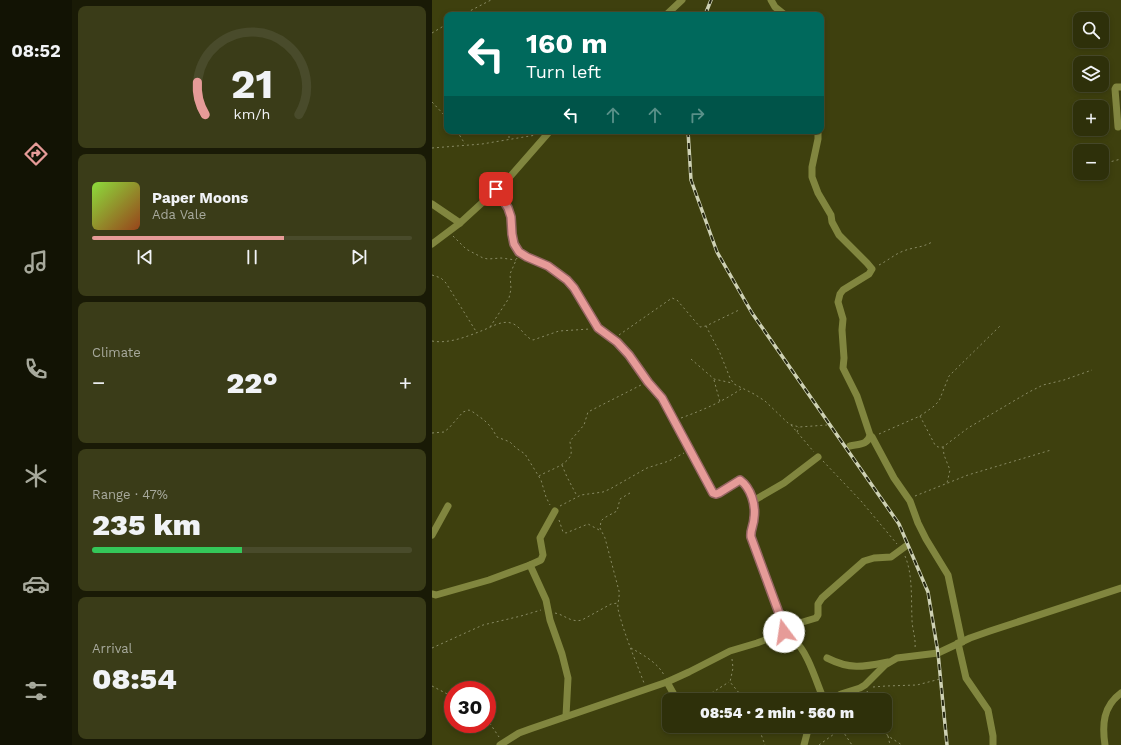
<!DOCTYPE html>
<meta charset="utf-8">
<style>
:root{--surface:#2e300a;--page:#3a3c18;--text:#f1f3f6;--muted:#a7a99c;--line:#494b2b;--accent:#e69b98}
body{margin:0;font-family:"Work Sans",sans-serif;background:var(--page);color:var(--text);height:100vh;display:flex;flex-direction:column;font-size:15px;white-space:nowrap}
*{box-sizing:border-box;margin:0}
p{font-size:13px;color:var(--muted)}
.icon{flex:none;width:22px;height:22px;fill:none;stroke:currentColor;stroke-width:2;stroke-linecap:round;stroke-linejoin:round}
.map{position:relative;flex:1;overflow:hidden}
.drawer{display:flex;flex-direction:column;gap:6px;padding:6px;background:#191a06;width:360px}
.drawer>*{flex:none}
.banner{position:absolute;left:12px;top:12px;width:380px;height:122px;border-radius:8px;box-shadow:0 2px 6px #0003,0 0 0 1px var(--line);background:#00695c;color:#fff;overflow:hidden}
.controls{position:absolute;left:641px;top:12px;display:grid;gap:8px}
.controls a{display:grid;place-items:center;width:36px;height:36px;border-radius:8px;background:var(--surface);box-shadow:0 2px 6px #0003,0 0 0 1px var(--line);font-size:20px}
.speed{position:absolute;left:12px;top:681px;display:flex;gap:8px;font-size:20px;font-weight:700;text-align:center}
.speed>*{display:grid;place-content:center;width:52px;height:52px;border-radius:50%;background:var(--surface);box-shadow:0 2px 6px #0003,0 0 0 1px var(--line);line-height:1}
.speed .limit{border:6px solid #d22;background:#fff;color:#111}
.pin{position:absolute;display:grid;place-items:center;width:34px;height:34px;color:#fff;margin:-17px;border-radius:8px;box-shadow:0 2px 6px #0006}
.me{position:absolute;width:44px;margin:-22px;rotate:346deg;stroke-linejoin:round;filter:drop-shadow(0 0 3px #0008)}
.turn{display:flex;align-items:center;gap:14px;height:84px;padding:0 16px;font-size:18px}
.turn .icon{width:52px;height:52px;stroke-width:2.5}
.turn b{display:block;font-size:28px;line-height:34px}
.lanes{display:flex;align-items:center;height:38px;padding:0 16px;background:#0003;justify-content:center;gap:20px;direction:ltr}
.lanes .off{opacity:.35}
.big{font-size:30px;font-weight:800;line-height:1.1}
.drawer .tile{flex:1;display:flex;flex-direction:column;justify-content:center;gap:6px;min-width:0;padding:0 14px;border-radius:8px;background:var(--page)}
.drawer .dial{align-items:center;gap:0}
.dial svg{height:104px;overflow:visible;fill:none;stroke:var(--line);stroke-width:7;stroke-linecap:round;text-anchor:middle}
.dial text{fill:var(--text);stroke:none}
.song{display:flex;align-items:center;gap:12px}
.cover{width:48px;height:48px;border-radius:6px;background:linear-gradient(135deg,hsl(90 70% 55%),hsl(20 70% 35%))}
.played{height:4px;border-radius:2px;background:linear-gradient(90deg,var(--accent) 60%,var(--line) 60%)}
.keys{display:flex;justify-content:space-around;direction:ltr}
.heat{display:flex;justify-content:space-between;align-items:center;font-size:22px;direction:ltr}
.charge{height:6px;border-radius:3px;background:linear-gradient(90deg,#34c759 47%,var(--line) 0)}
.trip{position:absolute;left:230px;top:693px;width:230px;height:40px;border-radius:8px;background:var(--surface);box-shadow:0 2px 6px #0003,0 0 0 1px var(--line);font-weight:800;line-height:40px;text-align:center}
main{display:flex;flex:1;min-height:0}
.tab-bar{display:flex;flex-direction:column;width:72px;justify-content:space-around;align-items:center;background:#121304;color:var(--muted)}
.tab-bar .icon{width:28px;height:28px}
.tab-bar .on{color:var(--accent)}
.tab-bar b{font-size:18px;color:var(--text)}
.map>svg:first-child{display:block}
</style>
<main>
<nav class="tab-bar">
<b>08:52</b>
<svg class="icon on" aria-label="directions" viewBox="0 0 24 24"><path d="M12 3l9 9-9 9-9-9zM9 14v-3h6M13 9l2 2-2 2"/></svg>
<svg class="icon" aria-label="music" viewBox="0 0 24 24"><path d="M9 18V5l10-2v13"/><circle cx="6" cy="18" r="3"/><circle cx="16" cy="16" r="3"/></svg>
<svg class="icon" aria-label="phone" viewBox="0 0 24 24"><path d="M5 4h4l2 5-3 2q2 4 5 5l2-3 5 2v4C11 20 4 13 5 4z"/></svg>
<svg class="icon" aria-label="climate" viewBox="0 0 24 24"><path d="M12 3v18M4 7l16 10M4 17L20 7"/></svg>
<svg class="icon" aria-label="car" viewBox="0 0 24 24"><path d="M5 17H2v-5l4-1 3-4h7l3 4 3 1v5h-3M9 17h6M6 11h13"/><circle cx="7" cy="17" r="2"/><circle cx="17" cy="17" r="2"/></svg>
<svg class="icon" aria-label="filters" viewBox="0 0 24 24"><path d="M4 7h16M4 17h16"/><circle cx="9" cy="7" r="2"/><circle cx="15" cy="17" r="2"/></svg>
</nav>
<section class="drawer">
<div class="tile dial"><svg viewBox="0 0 100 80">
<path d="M14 69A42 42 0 1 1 86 69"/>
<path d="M14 69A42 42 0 0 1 8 44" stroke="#e69b98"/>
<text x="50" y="56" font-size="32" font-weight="700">21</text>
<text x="50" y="72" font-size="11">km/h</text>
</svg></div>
<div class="tile">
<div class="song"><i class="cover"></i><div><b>Paper Moons</b><p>Ada Vale</p></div></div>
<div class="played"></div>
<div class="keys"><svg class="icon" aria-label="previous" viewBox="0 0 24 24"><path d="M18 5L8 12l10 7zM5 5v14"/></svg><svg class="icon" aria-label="pause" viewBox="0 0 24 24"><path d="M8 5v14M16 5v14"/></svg><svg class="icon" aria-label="next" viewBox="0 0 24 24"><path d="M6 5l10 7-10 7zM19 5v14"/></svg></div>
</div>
<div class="tile"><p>Climate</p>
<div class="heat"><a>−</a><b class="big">22°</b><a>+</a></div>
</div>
<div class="tile"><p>Range · 47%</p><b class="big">235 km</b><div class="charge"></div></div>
<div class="tile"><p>Arrival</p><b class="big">08:54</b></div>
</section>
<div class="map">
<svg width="689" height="745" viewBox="0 0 689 745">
<rect width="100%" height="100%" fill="#3e400e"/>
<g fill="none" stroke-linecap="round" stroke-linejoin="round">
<g stroke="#898b64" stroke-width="1" stroke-dasharray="2 3" stroke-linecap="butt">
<polyline points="34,13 40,15"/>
<polyline points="30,15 59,0"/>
<polyline points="0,33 15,24"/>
<polyline points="0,102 15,118"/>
<polyline points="25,131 33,144"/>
<polyline points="77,131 77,138"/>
<polyline points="0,148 50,144 104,135"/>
<polyline points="670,164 689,159"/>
<polyline points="21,236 34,249 51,258 56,259 69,258 84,260"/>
<path d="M447,265C455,261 462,255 469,252C480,247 490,248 500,242"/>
<polyline points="0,275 9,278 14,283 45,333"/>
<polyline points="274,326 288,353 298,378 302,384 322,394 333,401 357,424 367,427 395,425"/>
<polyline points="58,327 77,298 79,289 78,274 85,258"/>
<polyline points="187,335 240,298 245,300 268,327 274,326 307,310"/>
<path d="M0,341C16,344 34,337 49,331C58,328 69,320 79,323C89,326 92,337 101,340L127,331L158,329"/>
<polyline points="259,359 282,379 300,383"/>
<polyline points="282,380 288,402"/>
<polyline points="488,416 503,445 506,447 511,447 536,428 597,392 611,385 632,380 660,370"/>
<path d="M249,418C271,410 290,402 309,389"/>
<polyline points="359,425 382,452"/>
<polyline points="365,432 367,427"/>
<polyline points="0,433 12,432 17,428 31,412 37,410 41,412 52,420 59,427 65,437 78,442 84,448 93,454 109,480 114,497 118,505"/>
<polyline points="447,434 488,416 501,407 507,401 517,376 569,325"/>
<polyline points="511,447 512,455 518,470 515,483"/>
<polyline points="391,461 429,501 465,544"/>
<polyline points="130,465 135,477 145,496"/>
<path d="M107,476C117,470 136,465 139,454C140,450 138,445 138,441L152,425L156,412L209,385"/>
<path d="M198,493L188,499L185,511L172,518L169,521L168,528L173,538L187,591C188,597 185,604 186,609C192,634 203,659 212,683"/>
<polyline points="483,496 536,475 619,450"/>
<polyline points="128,506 149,495 171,492 178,489 215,468 237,461 252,453"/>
<polyline points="127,520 131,532 134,533 156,524 169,531"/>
<path d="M473,556C481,575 479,599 480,619C480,629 484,638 483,648"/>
<path d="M123,613C133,615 139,623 150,620L179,604L186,603"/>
<polyline points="0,648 51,625 89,616 109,610"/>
<path d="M199,648C211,655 225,662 232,675"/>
<polyline points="300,659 301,668 298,682 313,700"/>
<polyline points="0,686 21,697"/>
<polyline points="441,687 454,686 485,685 508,679"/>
<polyline points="435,691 439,700"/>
<polyline points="252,699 259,697 270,699 297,682"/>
<polyline points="426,700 427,697"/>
<polyline points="55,719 67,737"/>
<polyline points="326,726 333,745"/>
<polyline points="449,726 456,736 470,745"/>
<polyline points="410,730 420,745"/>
<polyline points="456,736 458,745"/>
<polyline points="387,745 413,726"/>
</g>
<g stroke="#81863f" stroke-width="7">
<polyline points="339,0 343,7 353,15"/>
<polyline points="234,15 250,0"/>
<polyline points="686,127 683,89 684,87 689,87"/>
<path d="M386,131V139L380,167V177L386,193L399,215L400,222L407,235L435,263L440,269L437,274L411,290L408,294L406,302L411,319L410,330L412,358L411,368L425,396L438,435C436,445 427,444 418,446"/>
<path d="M64,189L76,208L79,217L80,234L83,243L87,251L95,257L116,266L135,280L142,288L166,328L185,342L197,355L216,382L230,398L281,493L284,494L287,493L308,480C319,488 324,504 322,518C322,525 319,530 319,537L335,582L351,624L352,632"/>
<polyline points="0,204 28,223"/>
<polyline points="0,244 28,223 76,179 118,131"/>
<polyline points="440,437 462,478 478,501 486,523 494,539 516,575 530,642"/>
<polyline points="321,501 352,483 386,457"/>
<polyline points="0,535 16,506"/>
<polyline points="98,565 114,600 118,620 130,654 136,678 134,716"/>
<polyline points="0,594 4,595 57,580 98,565 109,560 111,555 108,538 123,511"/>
<path d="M341,637C349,637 356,638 363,642C375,649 386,687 392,700"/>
<polyline points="526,643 534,678 556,710 561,736 561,745"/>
<path d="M395,658C419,670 431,667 456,662"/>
<polyline points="235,682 245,700"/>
<polyline points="399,700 409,694 428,688 433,685 453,665 465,658 506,653 538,638 558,631 689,588"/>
<polyline points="259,726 259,727"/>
<polyline points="68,745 87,733 98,729 235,682 257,672 298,651 325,643 341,637 352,632 364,624 384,618 386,615 386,604 390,598 432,561 442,558 459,557 474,546"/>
<polyline points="372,745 377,726"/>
<path d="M673,745C670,725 671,706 689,693"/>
</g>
<defs>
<g id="rail">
<polyline points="273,15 279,0"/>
<polyline points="256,131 259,180 285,252 320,313 467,524 496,592 506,653 515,745"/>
</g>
</defs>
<use href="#rail" stroke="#ced1b4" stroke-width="3.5"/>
<use href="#rail" stroke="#242611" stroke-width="2" stroke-dasharray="6" stroke-linecap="butt"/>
</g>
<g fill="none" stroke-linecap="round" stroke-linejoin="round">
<defs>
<path id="route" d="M64,189L76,208L79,217L80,234L82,244L87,252L95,257L116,266L135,280L142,288L166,328L185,342L197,355L216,382L230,398L281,493L284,494L287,493L308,480C319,488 324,505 322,518C322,525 318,530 319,537L351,624L352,632"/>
</defs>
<use href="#route" stroke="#966563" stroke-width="10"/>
<use href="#route" stroke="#e69b98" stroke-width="7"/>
</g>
</svg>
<div class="controls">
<a><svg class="icon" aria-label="search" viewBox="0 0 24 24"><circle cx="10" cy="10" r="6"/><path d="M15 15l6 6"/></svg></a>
<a><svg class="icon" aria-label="layers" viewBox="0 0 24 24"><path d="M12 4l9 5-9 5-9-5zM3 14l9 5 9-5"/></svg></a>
<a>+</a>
<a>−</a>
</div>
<div class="speed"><div class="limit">30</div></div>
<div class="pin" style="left:64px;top:189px;background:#d93025"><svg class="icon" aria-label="arrive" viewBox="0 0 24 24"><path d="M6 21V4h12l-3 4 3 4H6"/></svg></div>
<svg class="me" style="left:352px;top:632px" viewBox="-20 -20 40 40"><circle r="19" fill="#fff"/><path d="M0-13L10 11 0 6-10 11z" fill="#e69b98"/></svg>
<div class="trip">08:54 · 2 min · 560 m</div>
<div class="banner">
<div class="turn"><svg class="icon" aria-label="left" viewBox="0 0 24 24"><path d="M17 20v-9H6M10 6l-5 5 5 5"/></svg><div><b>160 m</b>Turn left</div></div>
<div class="lanes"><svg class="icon" aria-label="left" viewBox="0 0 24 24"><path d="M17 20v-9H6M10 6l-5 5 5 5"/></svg><svg class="icon off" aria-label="ahead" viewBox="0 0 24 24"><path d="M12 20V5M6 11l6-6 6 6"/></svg><svg class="icon off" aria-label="ahead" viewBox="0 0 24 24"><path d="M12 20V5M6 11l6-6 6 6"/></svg><svg class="icon off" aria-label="right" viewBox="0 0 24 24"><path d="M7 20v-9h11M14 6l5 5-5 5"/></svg></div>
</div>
</div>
</main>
